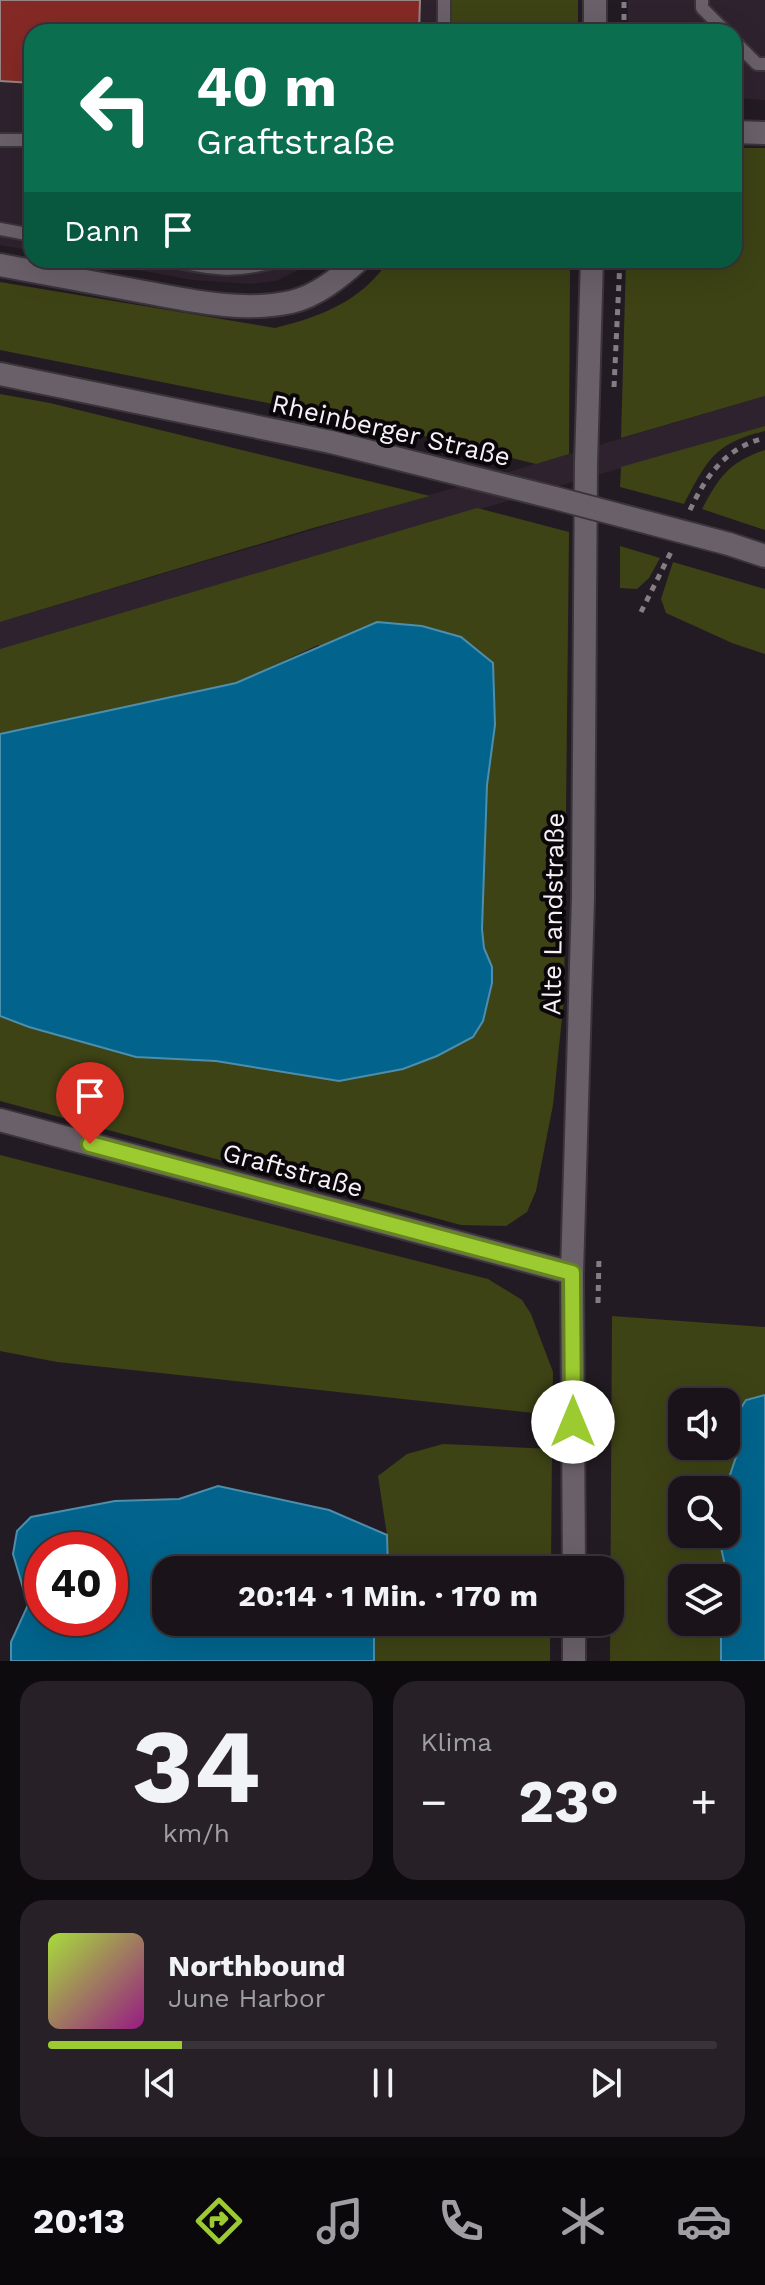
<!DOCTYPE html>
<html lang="de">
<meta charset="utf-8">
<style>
:root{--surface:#1a141a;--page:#272127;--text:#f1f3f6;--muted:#9f9ea2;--line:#383339;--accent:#9cca31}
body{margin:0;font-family:"Work Sans",sans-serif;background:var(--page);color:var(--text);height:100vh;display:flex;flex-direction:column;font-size:30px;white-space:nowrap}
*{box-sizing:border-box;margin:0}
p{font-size:26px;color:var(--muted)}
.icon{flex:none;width:44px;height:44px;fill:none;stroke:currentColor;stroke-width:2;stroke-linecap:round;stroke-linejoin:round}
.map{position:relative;height:1661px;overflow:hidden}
.details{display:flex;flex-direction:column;gap:20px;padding:20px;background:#0e0b0e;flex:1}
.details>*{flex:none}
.guide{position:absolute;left:24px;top:24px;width:718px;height:244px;border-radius:24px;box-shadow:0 8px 32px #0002,0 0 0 2px var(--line);background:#0b6e4f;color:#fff;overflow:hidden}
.buttons{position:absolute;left:668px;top:1388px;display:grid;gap:16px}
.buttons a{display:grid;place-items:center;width:72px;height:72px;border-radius:16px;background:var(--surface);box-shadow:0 8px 32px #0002,0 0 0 2px var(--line);font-size:40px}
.speed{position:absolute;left:24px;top:1532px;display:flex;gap:16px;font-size:40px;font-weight:700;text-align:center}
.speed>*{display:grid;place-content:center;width:104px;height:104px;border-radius:50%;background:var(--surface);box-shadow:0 8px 32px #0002,0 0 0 2px var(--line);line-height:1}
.speed .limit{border:12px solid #d22;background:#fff;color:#111}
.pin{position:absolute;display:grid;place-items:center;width:68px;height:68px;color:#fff;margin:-82px -34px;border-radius:50% 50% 50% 0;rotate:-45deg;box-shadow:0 0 8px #0007}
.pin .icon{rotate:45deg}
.me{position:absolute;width:88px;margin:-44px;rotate:0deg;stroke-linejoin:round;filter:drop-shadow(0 0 6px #0008)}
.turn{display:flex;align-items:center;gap:28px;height:168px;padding:0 40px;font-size:36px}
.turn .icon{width:104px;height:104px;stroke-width:2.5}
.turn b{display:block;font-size:56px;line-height:68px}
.then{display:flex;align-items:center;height:76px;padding:0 40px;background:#0003;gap:16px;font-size:30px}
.big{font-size:60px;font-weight:700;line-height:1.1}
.details .tile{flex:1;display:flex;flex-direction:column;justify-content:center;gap:12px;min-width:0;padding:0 28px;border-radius:24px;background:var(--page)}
.details .dial{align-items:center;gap:0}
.dial b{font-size:104px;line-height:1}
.song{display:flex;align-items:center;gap:24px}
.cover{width:96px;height:96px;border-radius:12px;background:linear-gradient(135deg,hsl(80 70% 55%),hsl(310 70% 35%))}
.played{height:8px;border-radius:4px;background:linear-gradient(90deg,var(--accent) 20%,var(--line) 20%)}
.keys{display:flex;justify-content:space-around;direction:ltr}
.heat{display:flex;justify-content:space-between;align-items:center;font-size:44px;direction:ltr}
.details .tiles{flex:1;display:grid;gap:20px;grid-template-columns:1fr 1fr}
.tile:last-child{grid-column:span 2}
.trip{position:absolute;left:152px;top:1556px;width:472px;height:80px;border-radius:24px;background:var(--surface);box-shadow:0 8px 32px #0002,0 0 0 2px var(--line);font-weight:700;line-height:80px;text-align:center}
.tabs{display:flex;height:128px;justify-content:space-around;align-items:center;background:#0a080a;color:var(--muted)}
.tabs .icon{width:56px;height:56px}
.tabs .current{color:var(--accent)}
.tabs b{font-size:36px;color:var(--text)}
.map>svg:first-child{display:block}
</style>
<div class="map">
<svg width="765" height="1661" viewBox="0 0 765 1661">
<rect width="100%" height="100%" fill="#231b23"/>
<g fill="#2e222f">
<polygon points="0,0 556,0 556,32 32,32 32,251 0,245"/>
<polygon points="628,0 765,0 765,100 734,98 734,32 628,32"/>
<polygon points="82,260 319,260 276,281 250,284 193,280"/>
<polygon points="765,396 765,426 0,649 0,622"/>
</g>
<g fill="#3d4315" fill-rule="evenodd">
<polygon points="448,0 578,0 578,32 447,32"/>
<polygon points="734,148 765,148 765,396 621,438 626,260 734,260"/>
<path d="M389,260H570L569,454L536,464L389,427L0,350V282L275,328C320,317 362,301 389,260Z"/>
<polygon points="0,394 50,403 430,496 313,528 0,622"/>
<path d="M765,426V431C714,443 707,461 684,504L620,487L621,467Z"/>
<path d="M765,450V530L702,509C719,477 729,462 765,450Z"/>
<polygon points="477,508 569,532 564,998 553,1105 536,1191 527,1212 506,1226 461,1225 0,1101 0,1016 29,1027 136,1057 216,1061 403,1069 437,1056 473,1037 491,967 484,948 482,929 487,785 495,725 318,645 236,683 0,734 0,649"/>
<polygon points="620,546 660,558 649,578 637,589 620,588"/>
<polygon points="673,562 765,589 765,654 732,643 666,613 661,599"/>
<polygon points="0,1155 488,1279 522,1300 531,1314 553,1372 552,1415 57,1362 0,1351"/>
<path d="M612,1316L765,1327V1395L746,1400L737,1414L738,1451L725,1490H682V1534H718L726,1570L724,1578H682V1622H721V1661H610ZM682,1402H726V1446H682Z"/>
<polygon points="443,1444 552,1449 551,1570 388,1570 387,1535 378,1476 407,1454"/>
<rect x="374" y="1622" width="176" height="39"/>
</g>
<g fill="#02648c" stroke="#4c8eac" stroke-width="2" fill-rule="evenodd">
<polygon points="377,622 422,626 461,637 493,663 495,725 487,785 482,929 484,948 492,967 492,983 483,1021 473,1037 437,1056 403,1069 339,1081 216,1061 136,1057 29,1027 0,1016 0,734 236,683"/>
<polygon points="765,1395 765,1661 721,1661 721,1622 726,1622 726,1570 718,1534 726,1534 725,1490 738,1451 737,1414 746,1400"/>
<path d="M218,1486L329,1510L387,1535L388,1570H166V1622H374V1661H11V1642L28,1605L13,1554L17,1531L31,1517L115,1501L179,1499ZM42,1550H110V1618H42Z"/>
</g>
<polygon fill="#852926" stroke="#958482" stroke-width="2" points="0,0 420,0 419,32 32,32 32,83 0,81"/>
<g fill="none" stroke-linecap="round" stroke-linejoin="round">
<defs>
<g id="service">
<polyline points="702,0 702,8 726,32"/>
<polyline points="444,32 444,0"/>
<polyline points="734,41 757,64 765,64"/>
<polyline points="0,140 32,140"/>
<polyline points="0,229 32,235"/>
<path d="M167,260C214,269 233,274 280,260"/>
</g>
<g id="minor">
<polyline points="734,132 765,133"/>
<path d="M0,265C46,274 93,282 139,291C189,300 241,313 291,302C317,296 340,277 359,260"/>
<polyline points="0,1120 572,1273"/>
</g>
<g id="tertiary">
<polyline points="595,32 595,0"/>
<polyline points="574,1570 572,1273 583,898 586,463 592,260"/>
<polyline points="574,1622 574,1661"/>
</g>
<g id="secondary">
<polyline points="0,374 331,442"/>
<polyline points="729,544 765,556"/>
</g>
</defs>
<use href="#service" stroke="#3b353b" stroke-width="16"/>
<use href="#minor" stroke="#3b353b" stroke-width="26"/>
<use href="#tertiary" stroke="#3b353b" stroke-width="26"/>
<use href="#secondary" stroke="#3b353b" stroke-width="26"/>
<g stroke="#847d84" stroke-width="5" stroke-dasharray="6 6" stroke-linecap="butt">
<polyline points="624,32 624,0"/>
<polyline points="614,387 620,260"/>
<path d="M690,510C706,476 726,447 765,438"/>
<polyline points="641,612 671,552"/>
<polyline points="598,1303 599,1257"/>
</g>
<use href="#service" stroke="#6a606a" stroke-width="12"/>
<use href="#minor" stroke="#6a606a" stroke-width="22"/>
<use href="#tertiary" stroke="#6a606a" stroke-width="22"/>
<use href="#secondary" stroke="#6a606a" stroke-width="22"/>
<defs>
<polyline id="secondary-bridge" points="331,442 555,498 729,544"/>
</defs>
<use href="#secondary-bridge" stroke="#3b353b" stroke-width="26" stroke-linecap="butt"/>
<use href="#secondary-bridge" stroke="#6a606a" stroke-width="22"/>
</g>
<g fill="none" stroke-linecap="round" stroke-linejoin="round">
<defs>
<polyline id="route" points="90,1144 572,1273 573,1422"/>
</defs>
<use href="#route" stroke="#658320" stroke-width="20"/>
<use href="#route" stroke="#9cca31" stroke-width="14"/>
</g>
<g text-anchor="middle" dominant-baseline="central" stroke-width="8" stroke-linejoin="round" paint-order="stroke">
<g font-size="26" fill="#f7f1f7" stroke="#0a070a">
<text transform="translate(391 430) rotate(13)">Rheinberger Straße</text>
<text transform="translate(553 914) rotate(-89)">Alte Landstraße</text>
<text transform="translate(293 1170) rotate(15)">Graftstraße</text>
</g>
</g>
</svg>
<div class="buttons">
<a><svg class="icon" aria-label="sound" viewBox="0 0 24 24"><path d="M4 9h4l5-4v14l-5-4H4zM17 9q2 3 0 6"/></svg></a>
<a><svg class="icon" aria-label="search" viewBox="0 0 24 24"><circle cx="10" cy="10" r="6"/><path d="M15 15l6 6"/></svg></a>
<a><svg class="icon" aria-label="layers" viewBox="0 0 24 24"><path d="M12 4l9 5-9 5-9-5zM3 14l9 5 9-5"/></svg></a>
</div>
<div class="speed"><div class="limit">40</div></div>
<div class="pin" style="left:90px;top:1144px;background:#d93025"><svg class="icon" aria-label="arrive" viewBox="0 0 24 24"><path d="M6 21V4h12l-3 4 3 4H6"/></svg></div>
<svg class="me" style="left:573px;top:1422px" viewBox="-20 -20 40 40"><circle r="19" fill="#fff"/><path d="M0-13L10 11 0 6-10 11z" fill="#9cca31"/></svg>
<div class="trip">20:14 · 1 Min. · 170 m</div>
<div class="guide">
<div class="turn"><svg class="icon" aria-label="left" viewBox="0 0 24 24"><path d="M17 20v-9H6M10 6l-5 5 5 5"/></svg><div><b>40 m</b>Graftstraße</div></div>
<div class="then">Dann<svg class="icon" aria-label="arrive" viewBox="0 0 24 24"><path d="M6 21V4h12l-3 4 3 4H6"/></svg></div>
</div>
</div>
<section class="details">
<div class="tiles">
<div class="tile dial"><b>34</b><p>km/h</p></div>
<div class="tile"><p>Klima</p>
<div class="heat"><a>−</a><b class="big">23°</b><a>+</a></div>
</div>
<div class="tile">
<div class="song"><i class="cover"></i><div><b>Northbound</b><p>June Harbor</p></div></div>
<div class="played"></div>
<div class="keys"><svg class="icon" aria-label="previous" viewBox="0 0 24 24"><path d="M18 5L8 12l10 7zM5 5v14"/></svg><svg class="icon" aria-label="pause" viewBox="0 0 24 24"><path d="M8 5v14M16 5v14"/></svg><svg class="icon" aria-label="next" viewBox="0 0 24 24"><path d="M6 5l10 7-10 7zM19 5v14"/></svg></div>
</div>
</div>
</section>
<nav class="tabs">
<b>20:13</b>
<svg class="icon current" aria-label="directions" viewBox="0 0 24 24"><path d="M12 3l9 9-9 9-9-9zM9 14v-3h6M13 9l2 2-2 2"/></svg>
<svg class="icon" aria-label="music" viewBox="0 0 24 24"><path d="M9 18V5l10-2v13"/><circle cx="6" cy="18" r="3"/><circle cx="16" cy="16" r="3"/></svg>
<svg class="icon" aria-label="phone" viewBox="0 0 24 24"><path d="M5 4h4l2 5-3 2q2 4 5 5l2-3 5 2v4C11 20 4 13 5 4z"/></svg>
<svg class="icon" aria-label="climate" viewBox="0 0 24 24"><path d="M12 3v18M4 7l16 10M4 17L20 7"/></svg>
<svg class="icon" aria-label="car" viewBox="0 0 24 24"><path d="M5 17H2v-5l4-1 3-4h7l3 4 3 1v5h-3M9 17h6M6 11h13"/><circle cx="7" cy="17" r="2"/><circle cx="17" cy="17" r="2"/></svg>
</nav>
